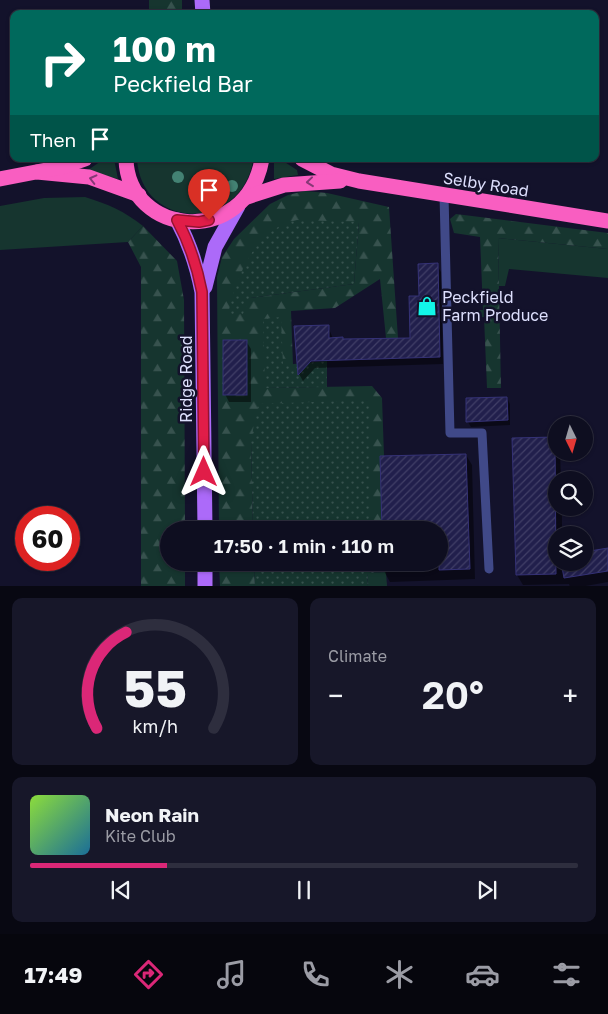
<!DOCTYPE html>
<meta charset="utf-8">
<style>
:root{--surface:#0e0e20;--page:#171729;--text:#f1f3f6;--muted:#9b9ca5;--line:#2e2e3e;--accent:#db2777}
body{margin:0;font-family:"Golos Text",sans-serif;background:var(--page);color:var(--text);height:100vh;display:flex;flex-direction:column;font-size:19px;white-space:nowrap}
*{box-sizing:border-box;margin:0}
p{font-size:16px;color:var(--muted)}
.icon{flex:none;width:28px;height:28px;fill:none;stroke:currentColor;stroke-width:2;stroke-linecap:round;stroke-linejoin:round}
.map{position:relative;height:586px;overflow:hidden}
.details{display:flex;flex-direction:column;gap:12px;padding:12px;background:#080812;flex:1}
.details>*{flex:none}
.guide{position:absolute;left:10px;top:10px;width:589px;height:152px;border-radius:10px;box-shadow:0 1px 4px #0004,0 0 0 1px var(--line);background:#00695c;color:#fff;overflow:hidden}
.needle{width:32px;rotate:175deg}
.tools{position:absolute;left:548px;top:416px;display:grid;gap:10px}
.tools a{display:grid;place-items:center;width:45px;height:45px;border-radius:50%;background:var(--surface);box-shadow:0 1px 4px #0004,0 0 0 1px var(--line);font-size:25px}
.speed{position:absolute;left:15px;top:506px;display:flex;gap:10px;font-size:25px;font-weight:700;text-align:center}
.speed>*{display:grid;place-content:center;width:65px;height:65px;border-radius:50%;background:var(--surface);box-shadow:0 1px 4px #0004,0 0 0 1px var(--line);line-height:1}
.speed .limit{border:8px solid #d22;background:#fff;color:#111}
.pin{position:absolute;display:grid;place-items:center;width:42px;height:42px;color:#fff;margin:-51px -21px;border-radius:50% 50% 50% 0;rotate:-45deg;box-shadow:0 0 5px #0007}
.pin .icon{rotate:45deg}
.me{position:absolute;width:55px;margin:-28px;rotate:0deg;stroke-linejoin:round;filter:drop-shadow(0 0 4px #0008)}
.turn{display:flex;align-items:center;gap:18px;height:105px;padding:0 20px;font-size:22px}
.turn .icon{width:65px;height:65px;stroke-width:2.5}
.turn b{display:block;font-size:35px;line-height:42px}
.then{display:flex;align-items:center;height:48px;padding:0 20px;background:#0003;gap:10px;font-size:19px}
.big{font-size:38px;font-weight:600;line-height:1.1}
.details .widget{flex:1;display:flex;flex-direction:column;justify-content:center;gap:8px;min-width:0;padding:0 18px;border-radius:10px;background:var(--page)}
.details .dial{align-items:center;gap:0}
.dial svg{height:130px;overflow:visible;fill:none;stroke:var(--line);stroke-width:7;stroke-linecap:round;text-anchor:middle}
.dial text{fill:var(--text);stroke:none}
.song{display:flex;align-items:center;gap:15px}
.cover{width:60px;height:60px;border-radius:8px;background:linear-gradient(135deg,hsl(90 70% 55%),hsl(200 70% 35%))}
.played{height:5px;border-radius:2px;background:linear-gradient(90deg,var(--accent) 25%,var(--line) 25%)}
.keys{display:flex;justify-content:space-around;direction:ltr}
.heat{display:flex;justify-content:space-between;align-items:center;font-size:28px;direction:ltr}
.details .tiles{flex:1;display:grid;gap:12px;grid-template-columns:1fr 1fr}
.widget:last-child{grid-column:span 2}
.trip{position:absolute;left:160px;top:521px;width:288px;height:50px;border-radius:25px;background:var(--surface);box-shadow:0 1px 4px #0004,0 0 0 1px var(--line);font-weight:600;line-height:50px;text-align:center}
.menu{display:flex;height:80px;justify-content:space-around;align-items:center;background:#06060d;color:var(--muted)}
.menu .icon{width:35px;height:35px}
.menu .selected{color:var(--accent)}
.menu b{font-size:22px;color:var(--text)}
.map>svg:first-child{display:block}
</style>
<div class="map">
<svg width="608" height="587" viewBox="0 0 608 587">
<defs>
<pattern id="forest-firs" width="22" height="20" patternUnits="userSpaceOnUse" patternTransform="scale(1.25)"><rect width="22" height="20" fill="#16352f"/><path d="M5 1l3.5 6h-7zM16 11l3.5 6h-7z" fill="#37524e"/></pattern>
<pattern id="garden-dots" width="8" height="8" patternUnits="userSpaceOnUse" patternTransform="scale(1.25)"><rect width="8" height="8" fill="#16352f"/><path d="M2 2h.1M6 6h.1" fill="none" stroke="#37524e" stroke-width="1.8" stroke-linecap="round"/></pattern>
<pattern id="building-hatch" width="6" height="6" patternUnits="userSpaceOnUse" patternTransform="scale(1.25)"><rect width="6" height="6" fill="#211f4c"/><path d="M-1 1l2-2M0 6l6-6M5 7l2-2" fill="none" stroke="#413f67"/></pattern>
</defs>
<rect width="100%" height="100%" fill="#13122b"/>
<g fill="#16352f">
<polygon points="104,159 114,159 118,179 88,170"/>
<path d="M137,159H253V161C240,233 141,230 137,159Z"/>
<polygon points="274,159 280,159 297,170 298,175 274,179"/>
<path d="M85,197C108,204 124,211 143,226L128,242L0,250V206L44,198Z"/>
<polygon points="498,238 608,249 608,278 509,269 505,286 499,286"/>
</g>
<g fill="url(#forest-firs)" fill-rule="evenodd">
<rect x="149" y="0" width="33" height="14"/>
<path d="M305,191L327,193L389,207L398,338H386L380,279L335,308L291,311L293,365H283L265,388L372,386L382,398L384,456H380L382,530H369L368,400L251,440L253,530H219L217,277L222,257L234,239L270,204L288,195ZM359,222L354,284L250,298ZM223,340H247V394L224,395Z"/>
<polygon points="456,214 608,233 608,249 498,238 501,388 487,388 484,317 464,318 463,310 483,310 480,237 454,233 450,219"/>
<polygon points="143,226 177,261 184,300 185,530 169,530 169,562 185,563 185,586 141,586 141,267 128,242"/>
<polygon points="219,563 254,563 255,586 220,586"/>
<polygon points="386,572 387,586 367,587 368,573"/>
</g>
<g fill="url(#garden-dots)">
<path d="M297,220L359,222L354,284L250,298L243,314H228C237,276 254,229 297,220Z"/>
<polygon points="281,317 283,365 327,361 327,387 265,388 263,319"/>
<polygon points="369,400 369,530 253,530 251,440 258,404"/>
<polygon points="254,563 383,563 383,572 368,573 367,586 255,586"/>
</g>
<g fill="#0007">
<polygon points="437,265 441,272 443,364 315,368 303,381 299,374 295,327 328,326 333,339 343,341 411,339 420,297"/>
<polygon points="246,341 251,349 251,402 229,402 225,394"/>
<polygon points="507,398 510,404 510,425 471,427 468,422"/>
<polygon points="554,438 556,452 560,452 561,480 556,480 556,508 562,508 562,535 556,535 556,562 584,562 584,554 608,550 608,582 580,587 570,587 569,584 523,585 517,575"/>
<polygon points="466,455 472,465 475,579 390,582 384,571 384,562 439,562 439,530 383,530"/>
</g>
<g fill="url(#building-hatch)" stroke="#353277">
<polygon points="438,263 440,357 311,361 298,375 294,326 329,325 329,338 343,337 343,339 410,338 409,296 419,296 418,264"/>
<rect x="223" y="340" width="24" height="55"/>
<polygon points="507,397 508,420 466,422 466,398"/>
<polygon points="555,437 556,574 516,575 512,438"/>
<polygon points="466,454 470,569 439,570 439,530 382,530 380,456"/>
<polygon points="608,548 608,571 564,578 561,562 584,562 584,552"/>
</g>
<g fill="none" stroke-linecap="round" stroke-linejoin="round">
<polyline stroke="#404988" stroke-width="9" points="444,195 450,433 482,433 489,569"/>
<g stroke="#ac6af9" stroke-width="15">
<polyline points="202,0 203,14"/>
<path d="M177,220C190,244 197,266 202,292L205,530"/>
<polyline points="205,287 215,247 238,206"/>
<polyline points="205,562 205,587"/>
</g>
<g stroke="#f95ec1" stroke-width="15">
<path d="M126,159C128,236 246,249 262,159"/>
<polyline points="302,159 331,174 359,181 608,221"/>
<polyline points="37,172 89,177 139,195"/>
<polyline points="0,179 62,167 85,159"/>
<polyline points="247,197 284,185 340,181"/>
</g>
</g>
<g fill="#438273">
<circle cx="178" cy="177" r="6"/>
<circle cx="200" cy="180" r="6"/>
<circle cx="232" cy="186" r="6"/>
</g>
<defs><path id="oneway-chevron" d="M-2-3.5L2.5 0L-2 3.5" fill="none" stroke-width="1.6" stroke-linecap="round" stroke-linejoin="round" transform="scale(1.25)"/></defs>
<g stroke="#863876">
<use href="#oneway-chevron" transform="translate(93 179) rotate(-166)"/>
<use href="#oneway-chevron" transform="translate(310 182) rotate(174)"/>
</g>
<g fill="none" stroke-linecap="round" stroke-linejoin="round">
<defs>
<path id="route" d="M204,472L202,292C197,266 190,244 177,220L199,222L209,220"/>
</defs>
<use href="#route" stroke="#92132f" stroke-width="12"/>
<use href="#route" stroke="#e11d48" stroke-width="9"/>
</g>
<defs>
<symbol id="shop-bare" viewBox="-9 -9 18 18"><path d="M-5-2.5h2.3a2.7 3.5 0 0 1 5.4 0H5L5.5 6h-11ZM-1.5-2.5h3a1.5 2.3 0 0 0-3 0Z" fill="#12f6e8" stroke="#13122b" stroke-width="2.5" paint-order="stroke"/></symbol>
</defs>
<g fill-rule="evenodd">
<use href="#shop-bare" x="413" y="292" width="28" height="28"/>
</g>
<g text-anchor="middle" dominant-baseline="central" stroke-width="5" stroke-linejoin="round" paint-order="stroke">
<g font-size="16" fill="#dee0fe" stroke="#13122b">
<text transform="translate(486 184) rotate(9)">Selby Road</text>
<text transform="translate(186 379) rotate(-90)">Ridge Road</text>
</g>
<g font-size="16" fill="#dee0fe" stroke="#13122b" text-anchor="start">
<text x="442" y="297">Peckfield<tspan x="442" dy="18">Farm Produce</tspan></text>
</g>
</g>
</svg>
<div class="tools">
<a><svg class="needle" viewBox="-14 -14 28 28"><path d="M0-13l5 13h-10z" fill="#e53935"/><path d="M0 13l5-13h-10z" fill="#9b9ca5"/></svg></a>
<a><svg class="icon" aria-label="search" viewBox="0 0 24 24"><circle cx="10" cy="10" r="6"/><path d="M15 15l6 6"/></svg></a>
<a><svg class="icon" aria-label="layers" viewBox="0 0 24 24"><path d="M12 4l9 5-9 5-9-5zM3 14l9 5 9-5"/></svg></a>
</div>
<div class="speed"><div class="limit">60</div></div>
<div class="pin" style="left:209px;top:220px;background:#d93025"><svg class="icon" aria-label="arrive" viewBox="0 0 24 24"><path d="M6 21V4h12l-3 4 3 4H6"/></svg></div>
<svg class="me" style="left:204px;top:472px" viewBox="-20 -20 40 40"><path d="M0-17L14 15 0 8-14 15z" fill="#e11d48" stroke="#fff" stroke-width="4"/></svg>
<div class="trip">17:50 · 1 min · 110 m</div>
<div class="guide">
<div class="turn"><svg class="icon" aria-label="right" viewBox="0 0 24 24"><path d="M7 20v-9h11M14 6l5 5-5 5"/></svg><div><b>100 m</b>Peckfield Bar</div></div>
<div class="then">Then<svg class="icon" aria-label="arrive" viewBox="0 0 24 24"><path d="M6 21V4h12l-3 4 3 4H6"/></svg></div>
</div>
</div>
<section class="details">
<div class="tiles">
<div class="widget dial"><svg viewBox="0 0 100 80">
<path d="M14 69A42 42 0 1 1 86 69"/>
<path d="M14 69A42 42 0 0 1 32 10" stroke="#db2777"/>
<text x="50" y="56" font-size="32" font-weight="700">55</text>
<text x="50" y="72" font-size="11">km/h</text>
</svg></div>
<div class="widget"><p>Climate</p>
<div class="heat"><a>−</a><b class="big">20°</b><a>+</a></div>
</div>
<div class="widget">
<div class="song"><i class="cover"></i><div><b>Neon Rain</b><p>Kite Club</p></div></div>
<div class="played"></div>
<div class="keys"><svg class="icon" aria-label="previous" viewBox="0 0 24 24"><path d="M18 5L8 12l10 7zM5 5v14"/></svg><svg class="icon" aria-label="pause" viewBox="0 0 24 24"><path d="M8 5v14M16 5v14"/></svg><svg class="icon" aria-label="next" viewBox="0 0 24 24"><path d="M6 5l10 7-10 7zM19 5v14"/></svg></div>
</div>
</div>
</section>
<nav class="menu">
<b>17:49</b>
<svg class="icon selected" aria-label="directions" viewBox="0 0 24 24"><path d="M12 3l9 9-9 9-9-9zM9 14v-3h6M13 9l2 2-2 2"/></svg>
<svg class="icon" aria-label="music" viewBox="0 0 24 24"><path d="M9 18V5l10-2v13"/><circle cx="6" cy="18" r="3"/><circle cx="16" cy="16" r="3"/></svg>
<svg class="icon" aria-label="phone" viewBox="0 0 24 24"><path d="M5 4h4l2 5-3 2q2 4 5 5l2-3 5 2v4C11 20 4 13 5 4z"/></svg>
<svg class="icon" aria-label="climate" viewBox="0 0 24 24"><path d="M12 3v18M4 7l16 10M4 17L20 7"/></svg>
<svg class="icon" aria-label="car" viewBox="0 0 24 24"><path d="M5 17H2v-5l4-1 3-4h7l3 4 3 1v5h-3M9 17h6M6 11h13"/><circle cx="7" cy="17" r="2"/><circle cx="17" cy="17" r="2"/></svg>
<svg class="icon" aria-label="filters" viewBox="0 0 24 24"><path d="M4 7h16M4 17h16"/><circle cx="9" cy="7" r="2"/><circle cx="15" cy="17" r="2"/></svg>
</nav>
